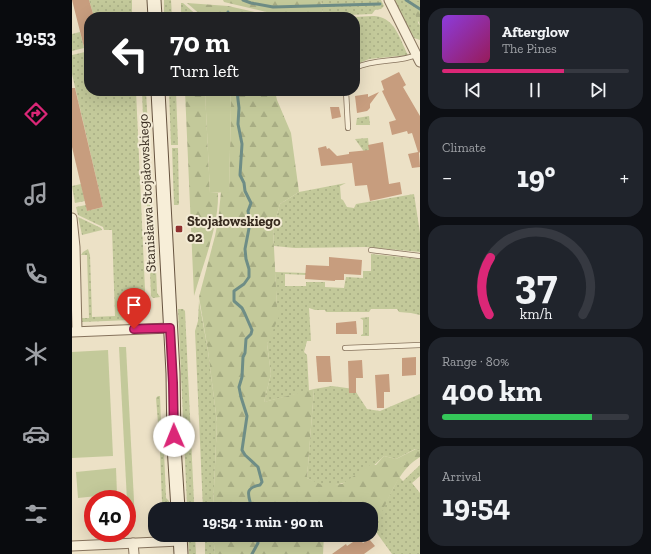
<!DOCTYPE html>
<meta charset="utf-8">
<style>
:root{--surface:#171b24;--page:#20242c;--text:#f1f3f6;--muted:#9ea1a6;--line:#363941;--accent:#db2777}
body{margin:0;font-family:"Zilla Slab",serif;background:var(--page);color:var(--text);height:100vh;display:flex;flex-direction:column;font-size:15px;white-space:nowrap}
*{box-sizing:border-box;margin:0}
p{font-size:13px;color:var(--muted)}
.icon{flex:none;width:22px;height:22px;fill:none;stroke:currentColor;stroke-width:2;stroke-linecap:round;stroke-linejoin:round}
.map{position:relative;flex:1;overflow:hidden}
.drawer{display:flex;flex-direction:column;gap:8px;padding:8px;background:#0d0f14;width:231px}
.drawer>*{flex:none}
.guide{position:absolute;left:12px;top:12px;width:276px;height:84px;border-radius:16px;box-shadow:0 4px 16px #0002;background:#202124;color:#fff;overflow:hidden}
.speed{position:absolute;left:12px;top:490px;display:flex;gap:8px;font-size:20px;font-weight:700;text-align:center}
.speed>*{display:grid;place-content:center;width:52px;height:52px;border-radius:50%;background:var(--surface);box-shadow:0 4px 16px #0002;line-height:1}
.speed .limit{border:6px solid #d22;background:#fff;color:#111}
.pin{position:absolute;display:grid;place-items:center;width:34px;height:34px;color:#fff;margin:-41px -17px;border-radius:50% 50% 50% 0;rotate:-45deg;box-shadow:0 0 4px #0007}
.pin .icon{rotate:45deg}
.me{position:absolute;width:44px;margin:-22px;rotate:359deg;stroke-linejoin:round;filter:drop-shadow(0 0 3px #0008)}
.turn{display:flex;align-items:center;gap:14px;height:84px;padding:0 20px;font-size:18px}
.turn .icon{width:52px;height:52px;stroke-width:2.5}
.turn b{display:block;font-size:28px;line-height:34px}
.big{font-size:30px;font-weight:800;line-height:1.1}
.drawer .widget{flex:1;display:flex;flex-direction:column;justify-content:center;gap:6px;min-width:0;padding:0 14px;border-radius:16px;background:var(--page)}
.drawer .dial{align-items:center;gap:0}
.dial svg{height:104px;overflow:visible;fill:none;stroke:var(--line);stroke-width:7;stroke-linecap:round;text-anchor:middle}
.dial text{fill:var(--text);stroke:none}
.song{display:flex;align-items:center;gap:12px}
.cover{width:48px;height:48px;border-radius:6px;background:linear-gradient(135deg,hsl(270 70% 55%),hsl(330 70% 35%))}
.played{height:4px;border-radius:2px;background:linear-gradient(90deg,var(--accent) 65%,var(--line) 65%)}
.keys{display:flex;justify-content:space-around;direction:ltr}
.heat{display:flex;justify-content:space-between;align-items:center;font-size:22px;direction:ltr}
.charge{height:6px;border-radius:3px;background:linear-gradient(90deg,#34c759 80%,var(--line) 0)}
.trip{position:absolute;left:76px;top:502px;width:230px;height:40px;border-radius:16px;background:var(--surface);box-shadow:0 4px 16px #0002;font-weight:800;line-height:40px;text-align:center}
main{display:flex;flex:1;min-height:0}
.menu{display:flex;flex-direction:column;width:72px;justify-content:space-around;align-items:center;background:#090b0e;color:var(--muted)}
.menu .icon{width:28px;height:28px}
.menu .current{color:var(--accent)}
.menu b{font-size:18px;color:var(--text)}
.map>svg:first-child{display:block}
</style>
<main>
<nav class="menu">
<b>19:53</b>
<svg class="icon current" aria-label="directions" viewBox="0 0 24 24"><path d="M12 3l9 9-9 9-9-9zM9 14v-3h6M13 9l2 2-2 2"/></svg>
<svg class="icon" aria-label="music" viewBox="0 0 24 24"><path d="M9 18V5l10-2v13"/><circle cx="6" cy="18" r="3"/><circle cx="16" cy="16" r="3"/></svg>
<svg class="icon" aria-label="phone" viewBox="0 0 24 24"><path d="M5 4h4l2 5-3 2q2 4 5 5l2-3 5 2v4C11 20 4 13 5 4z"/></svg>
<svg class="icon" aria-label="climate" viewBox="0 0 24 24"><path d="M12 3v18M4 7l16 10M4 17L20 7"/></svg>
<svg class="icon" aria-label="car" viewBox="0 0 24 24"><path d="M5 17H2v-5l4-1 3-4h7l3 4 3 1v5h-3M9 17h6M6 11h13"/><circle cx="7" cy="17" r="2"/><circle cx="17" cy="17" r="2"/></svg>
<svg class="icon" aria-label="filters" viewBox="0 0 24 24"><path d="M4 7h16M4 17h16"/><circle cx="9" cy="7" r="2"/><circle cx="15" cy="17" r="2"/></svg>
</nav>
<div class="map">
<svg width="348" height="554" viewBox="0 0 348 554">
<defs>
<pattern id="grass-dots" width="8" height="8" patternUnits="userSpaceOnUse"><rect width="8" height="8" fill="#c3c99a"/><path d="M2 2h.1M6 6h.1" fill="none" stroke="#a8ad84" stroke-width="1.8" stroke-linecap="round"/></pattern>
<pattern id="forest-firs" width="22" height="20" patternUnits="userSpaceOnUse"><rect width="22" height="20" fill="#c3c99a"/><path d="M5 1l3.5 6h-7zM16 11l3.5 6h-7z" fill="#a8ad84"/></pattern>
</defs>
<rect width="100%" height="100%" fill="#ece1c6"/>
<g fill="url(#grass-dots)">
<polygon points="17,0 60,0 60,17 22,17"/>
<polygon points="92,0 99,0 100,17 92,17"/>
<polygon points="249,0 309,0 312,6 309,9 303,10 300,14 251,16"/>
<polygon points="322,0 348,0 348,2 345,2 346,23 348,25 348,40 342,38 341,36"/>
<polygon points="109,3 111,3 127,17 117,16 109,17"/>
<path d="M283,17C291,17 301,15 308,17C324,21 329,42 336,55L297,59L283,65Z"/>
<polygon points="8,32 12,48 0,51 0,34"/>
<polygon points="13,52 15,59 17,59 17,91 64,91 74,312 67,318 58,320 10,322 10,318 17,318 15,255 9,255 11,252 16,249 18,255 20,317 43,316 40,230 32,230 31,227 6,215 4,207 14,205 15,211 31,207 0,74 0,55"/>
<polygon points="70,91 74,91 78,167 73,167"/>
<polygon points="97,91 104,91 106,145 99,145"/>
<polygon points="297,116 298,125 284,125 285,118"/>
<polygon points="296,138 298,158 298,160 283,139"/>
<polygon points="100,148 106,148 107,204 106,205 102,205"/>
<polygon points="78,169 81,242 77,243 73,170"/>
<polygon points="274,183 268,186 269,199 271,200 275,207 282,208 284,204 342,194 348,233 348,252 294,247 223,248 202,246 201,228 208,204 227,192"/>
<polygon points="9,184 13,201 3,203 0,186"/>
<polygon points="6,217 29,228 30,230 10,235"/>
<polygon points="77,245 83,245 85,293 88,297 81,298 79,296"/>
<polygon points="299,254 348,259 348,315 339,313 327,312 325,309 299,309 297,312 254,312 253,310 243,310 237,308 239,341 235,341 232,352 235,355 237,391 192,402 199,374 195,344 205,308 203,272 234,273 234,275 213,274 213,286 234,286 234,282 253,282 253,287 272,288 274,277 291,278 291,271 299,271"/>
<polygon points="127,301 136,351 145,422 141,509 131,509 123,331 126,321"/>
<polygon points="106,309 111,309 113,311 122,502 120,504 115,504"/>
<polygon points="297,317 297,336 289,336 289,335 291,334 291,320 288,318"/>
<path d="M260,386L282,389L295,409L308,411L348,394V451L343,449L324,459L312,456C299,470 269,490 249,485C244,484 239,480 235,478L242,389Z"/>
<polygon points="86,396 88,396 90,448 88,448 84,398"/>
<polygon points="88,451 92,451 94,498 97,501 98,505 92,505 90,503"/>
<polygon points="348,465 348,476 340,483 348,493 348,554 320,554 299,525 299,517 307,516 327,477 331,481"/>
<polygon points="116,535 123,535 124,554 117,554"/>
<polygon points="133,535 141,535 143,554 133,554"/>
</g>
<g fill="url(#forest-firs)">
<polygon points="151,0 249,0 251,16 207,15 152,2"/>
<polygon points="345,2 348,2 348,25 341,10"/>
<polygon points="115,3 156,6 206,17 153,17 152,16 131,17"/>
<path d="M113,91H133L138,193H146C147,226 131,264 122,296Z"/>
<path d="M158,91H203L205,100L219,133L227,192L208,204L201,228L205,307L209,312L195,344L199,374L192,402L242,389L235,478L250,485L270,484L298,465H304L312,456L324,459L344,449L348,451V457C325,471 320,495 307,517H299V509H141L145,422L136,351L127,297L143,236L146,221L149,192H157L159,107Z"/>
<polygon points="141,535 252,535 251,554 143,554"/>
</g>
<g fill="#c3c99a">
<polygon points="133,91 158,91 159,107 157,192 138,193"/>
<polygon points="47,347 54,347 63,520 56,520"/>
<polygon points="36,350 41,456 0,458 0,352"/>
<polygon points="44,468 45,494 6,498 4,472"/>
</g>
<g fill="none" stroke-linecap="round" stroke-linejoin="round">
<g stroke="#6e8d86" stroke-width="3">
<polyline points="171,0 179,3 201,7 308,4"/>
<polyline points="334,0 348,9"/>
<polyline points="156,12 157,17"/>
<path d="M165,91L167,108L166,124L170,144L168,175L172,183L173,191L179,203L176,211L178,223L173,249L174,259L177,269V277L172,284L162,291V301L170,308L173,314L180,330L179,334L174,339L173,353L171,357L170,377L167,387L169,397L175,416L170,450L173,455L186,467L190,482L188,485C171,488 177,496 180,509"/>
<polyline points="180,554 186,543 185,535"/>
</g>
</g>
<g fill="#c79d7e">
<polygon points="0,0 17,0 22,17 17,17 17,55 14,55"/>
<polygon points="327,72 334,85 331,87 348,116 348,152 347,153 348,167 340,168 336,154 346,152 340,133 336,134 335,131 320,135 317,122 324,120 310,91 312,90 309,81"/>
<polygon points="0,88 3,88 31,207 15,211 0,147"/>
<polygon points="307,92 298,104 298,108 295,111 285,113 283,96 296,94 296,97"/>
<polygon points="258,107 267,107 269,117 260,119"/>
<polygon points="311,142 317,184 328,182 330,194 298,201 295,185 283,186 280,163 249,166 246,148 254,146 255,149 257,148 265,156 277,154 277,152 297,150 296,145"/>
<polygon points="257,257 290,260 289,275 272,274 272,280 263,280 263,281 233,279 234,265 257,266"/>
<polygon points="284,321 285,334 264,334 264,323"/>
<polygon points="244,356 258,356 260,382 246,382"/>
<polygon points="344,357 344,375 330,376 330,358"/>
<polygon points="290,360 291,378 284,378 284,393 277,393 276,361"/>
<polygon points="317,374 318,392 312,392 312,408 305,408 303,375"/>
<polygon points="287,538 291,543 297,539 303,546 292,554 260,554 274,544 275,546"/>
</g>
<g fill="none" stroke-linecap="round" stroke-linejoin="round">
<defs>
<g id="lane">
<path d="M283,68C304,58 326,63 344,55"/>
<polyline points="274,91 276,128"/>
<polyline points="299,250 348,256"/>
<polyline points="273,348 348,345"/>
</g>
<g id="street">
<polyline points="317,0 348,62"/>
<polyline points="0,218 3,247 5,331"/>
<polyline points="0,332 98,328"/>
<polyline points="61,543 62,554"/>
<polyline points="0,546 108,541"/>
</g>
<g id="secondary">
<polyline points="82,0 83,17"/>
<polyline points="86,91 101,373 102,446 106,509"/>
<polyline points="108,535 109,554"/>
</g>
</defs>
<use href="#lane" stroke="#86735d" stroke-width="6"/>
<use href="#street" stroke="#86735d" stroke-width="11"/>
<use href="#secondary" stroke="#675440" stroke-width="15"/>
<use href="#lane" stroke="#f7eed8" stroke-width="4.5"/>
<use href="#street" stroke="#f7eed8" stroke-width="9"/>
<use href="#secondary" stroke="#f7eed8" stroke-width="13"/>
</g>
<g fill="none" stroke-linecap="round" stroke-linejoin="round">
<defs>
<polyline id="route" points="62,329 98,328 101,383 102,436"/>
</defs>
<use href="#route" stroke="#8e194d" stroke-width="10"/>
<use href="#route" stroke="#db2777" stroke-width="7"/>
</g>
<rect fill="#913130" stroke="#f3ebd5" stroke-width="1.5" x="103" y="225" width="8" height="8" rx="2"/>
<g text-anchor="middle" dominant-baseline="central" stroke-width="4" stroke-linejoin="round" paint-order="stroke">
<g font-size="14" fill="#372b1f" stroke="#f3ebd5">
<text transform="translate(75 193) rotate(-93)">Stanisława Stojałowskiego</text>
</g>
<g font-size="14" font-weight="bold" fill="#372b1f" stroke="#f3ebd5" text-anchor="start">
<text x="115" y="221">Stojałowskiego<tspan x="115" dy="16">02</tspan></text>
</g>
</g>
</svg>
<div class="speed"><div class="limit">40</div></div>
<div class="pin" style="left:62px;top:329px;background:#d93025"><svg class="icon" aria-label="arrive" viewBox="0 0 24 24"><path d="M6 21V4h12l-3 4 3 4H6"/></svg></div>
<svg class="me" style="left:102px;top:436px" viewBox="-20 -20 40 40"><circle r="19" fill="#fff"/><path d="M0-13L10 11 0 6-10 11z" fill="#db2777"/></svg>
<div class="trip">19:54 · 1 min · 90 m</div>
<div class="guide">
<div class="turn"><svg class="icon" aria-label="left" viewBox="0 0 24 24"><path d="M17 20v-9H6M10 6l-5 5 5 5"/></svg><div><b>70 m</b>Turn left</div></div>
</div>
</div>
<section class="drawer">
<div class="widget">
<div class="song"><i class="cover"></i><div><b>Afterglow</b><p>The Pines</p></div></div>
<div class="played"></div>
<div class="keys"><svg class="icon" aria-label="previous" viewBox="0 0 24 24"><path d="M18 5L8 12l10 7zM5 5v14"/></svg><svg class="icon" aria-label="pause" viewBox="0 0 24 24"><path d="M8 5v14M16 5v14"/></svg><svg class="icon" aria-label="next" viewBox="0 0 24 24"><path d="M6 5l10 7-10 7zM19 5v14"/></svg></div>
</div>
<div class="widget"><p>Climate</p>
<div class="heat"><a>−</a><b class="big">19°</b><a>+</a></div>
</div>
<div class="widget dial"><svg viewBox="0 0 100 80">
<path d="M14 69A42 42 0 1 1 86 69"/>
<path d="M14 69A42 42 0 0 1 15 25" stroke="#db2777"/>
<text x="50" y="56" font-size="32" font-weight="700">37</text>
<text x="50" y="72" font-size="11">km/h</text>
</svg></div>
<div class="widget"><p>Range · 80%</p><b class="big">400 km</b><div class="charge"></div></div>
<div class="widget"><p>Arrival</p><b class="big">19:54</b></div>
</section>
</main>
